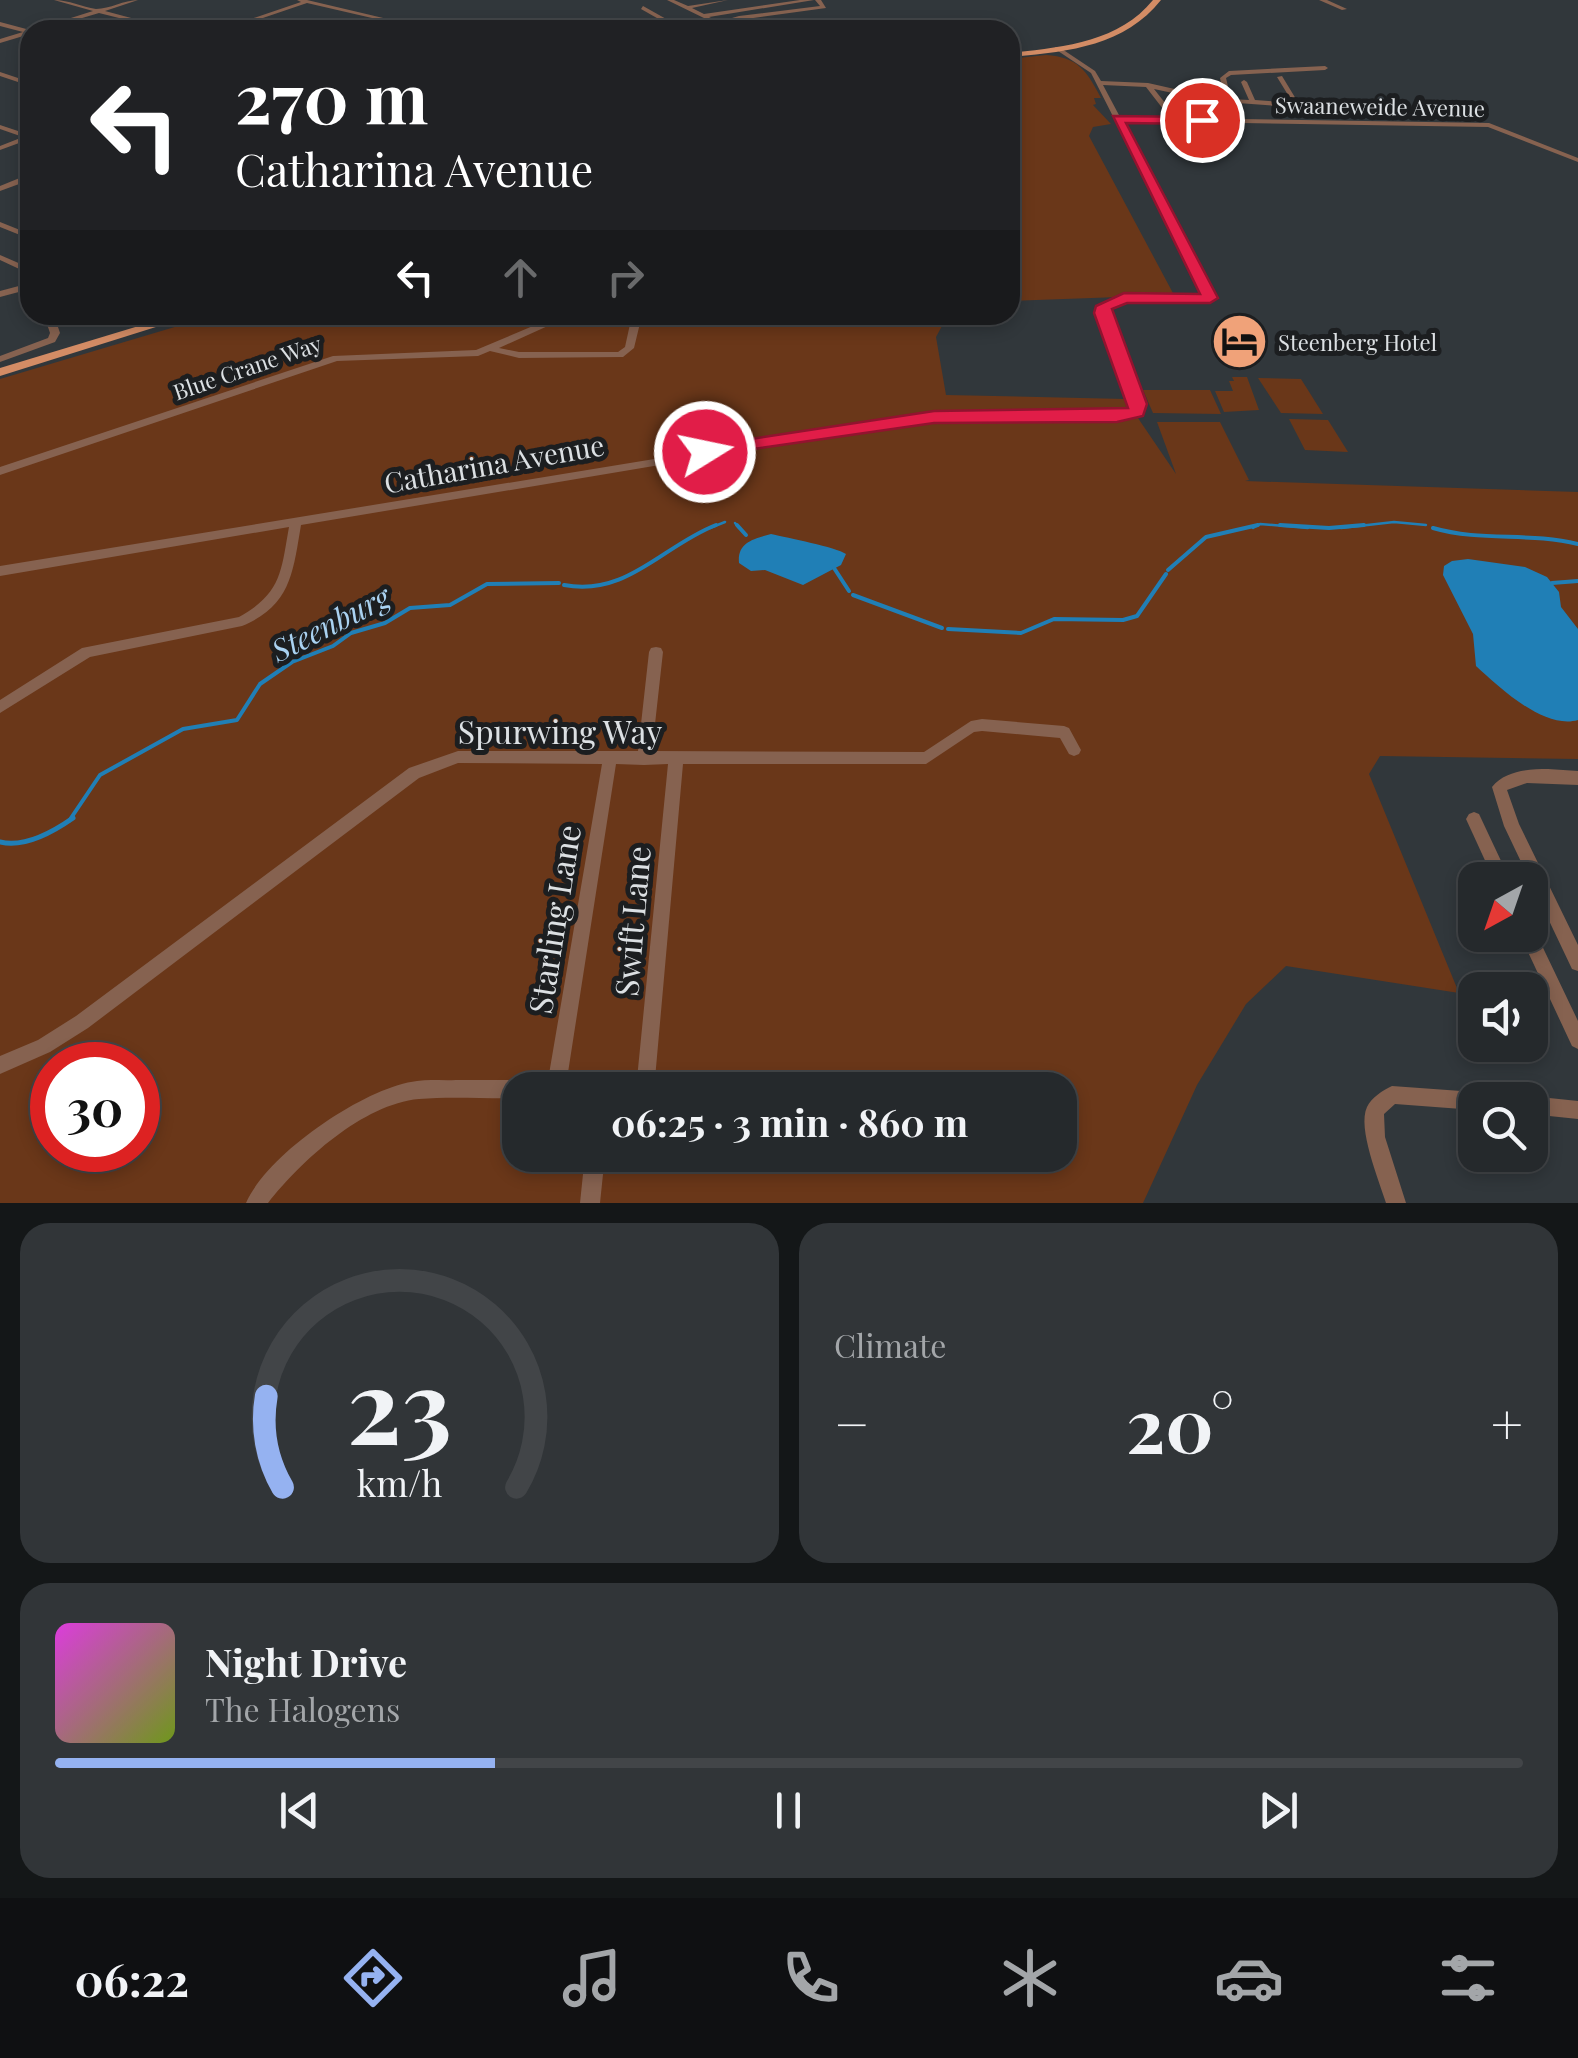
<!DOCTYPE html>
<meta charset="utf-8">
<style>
:root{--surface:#25292c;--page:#313538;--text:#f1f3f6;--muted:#a3a6a9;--line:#424548;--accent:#95b2f1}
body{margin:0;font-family:"Playfair Display",serif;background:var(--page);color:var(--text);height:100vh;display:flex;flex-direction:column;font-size:38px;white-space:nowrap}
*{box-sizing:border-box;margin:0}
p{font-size:32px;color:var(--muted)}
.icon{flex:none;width:55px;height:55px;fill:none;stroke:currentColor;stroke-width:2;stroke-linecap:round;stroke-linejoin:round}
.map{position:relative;height:1203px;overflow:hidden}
.panel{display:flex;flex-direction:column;gap:20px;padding:20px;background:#141718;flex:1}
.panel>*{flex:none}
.top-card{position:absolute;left:20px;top:20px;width:1000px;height:305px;border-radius:30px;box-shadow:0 5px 15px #0003,0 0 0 2px var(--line);background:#202124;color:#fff;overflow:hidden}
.needle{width:65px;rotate:220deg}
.fabs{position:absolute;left:1458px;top:862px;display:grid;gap:20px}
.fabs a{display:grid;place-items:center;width:90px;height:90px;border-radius:20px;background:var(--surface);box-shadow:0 5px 15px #0003,0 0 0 2px var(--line);font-size:50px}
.speed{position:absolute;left:30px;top:1042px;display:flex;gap:20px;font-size:50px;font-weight:700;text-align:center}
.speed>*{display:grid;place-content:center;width:130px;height:130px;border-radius:50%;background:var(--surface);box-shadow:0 5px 15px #0003,0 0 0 2px var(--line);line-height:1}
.speed .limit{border:15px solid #d22;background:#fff;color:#111}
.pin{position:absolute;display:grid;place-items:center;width:85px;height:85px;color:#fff;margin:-42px;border:5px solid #fff;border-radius:50%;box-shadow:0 2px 10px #0007}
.me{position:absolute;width:110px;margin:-55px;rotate:80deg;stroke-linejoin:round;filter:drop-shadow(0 0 8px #0008)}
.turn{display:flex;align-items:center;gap:35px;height:210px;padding:0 50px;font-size:45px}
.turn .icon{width:130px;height:130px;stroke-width:2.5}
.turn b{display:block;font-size:70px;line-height:85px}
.lanes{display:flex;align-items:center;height:95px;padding:0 50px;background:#0003;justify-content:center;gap:50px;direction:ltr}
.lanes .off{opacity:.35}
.big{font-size:75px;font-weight:700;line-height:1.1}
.panel .card{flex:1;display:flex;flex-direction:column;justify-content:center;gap:15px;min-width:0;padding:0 35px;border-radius:30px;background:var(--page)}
.panel .dial{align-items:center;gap:0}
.dial svg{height:260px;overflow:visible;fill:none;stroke:var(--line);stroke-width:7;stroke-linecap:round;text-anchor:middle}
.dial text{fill:var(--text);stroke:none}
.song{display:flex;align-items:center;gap:30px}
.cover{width:120px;height:120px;border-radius:15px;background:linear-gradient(135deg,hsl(300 70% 55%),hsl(80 70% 35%))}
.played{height:10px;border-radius:5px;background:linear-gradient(90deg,var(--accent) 30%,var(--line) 30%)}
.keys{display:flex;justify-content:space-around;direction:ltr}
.heat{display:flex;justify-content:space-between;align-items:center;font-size:55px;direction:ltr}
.panel .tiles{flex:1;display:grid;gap:20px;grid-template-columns:1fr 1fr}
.card:last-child{grid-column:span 2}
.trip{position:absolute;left:502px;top:1072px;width:575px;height:100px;border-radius:30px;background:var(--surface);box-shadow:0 5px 15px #0003,0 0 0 2px var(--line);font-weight:700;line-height:100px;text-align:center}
.menu{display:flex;height:160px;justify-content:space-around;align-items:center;background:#0f1012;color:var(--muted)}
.menu .icon{width:70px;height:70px}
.menu .active{color:var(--accent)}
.menu b{font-size:45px;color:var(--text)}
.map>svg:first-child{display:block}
</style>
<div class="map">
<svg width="1578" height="1203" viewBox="0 0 1578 1203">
<rect width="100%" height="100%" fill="#31373b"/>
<g fill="#6a3719" fill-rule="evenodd">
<path d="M1046,55C1078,57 1087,71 1101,98H1094L1096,104L1093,105L1111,124L1093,127L1089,136L1174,295L1010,301V59Z"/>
<path d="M215,315H948L936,337L946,395L1125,399L1176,474L1157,422H1220L1249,480L1245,481L1578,492V759L1380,756L1369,774L1459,993L1286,966L1246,1004L1197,1085L1143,1203H0V379ZM52,1065H138V1150H52ZM520,1090H1060V1155H520Z"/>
<polygon points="1232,377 1247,377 1259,410 1224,412 1215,391 1233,391 1229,381 1234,381"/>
<polygon points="1258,378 1301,379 1323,414 1281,413"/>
<polygon points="1143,390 1210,390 1221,414 1153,413"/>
<polygon points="1289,419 1328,420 1348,452 1305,450"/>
</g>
<g fill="#207fb6">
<path d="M771,534C788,538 836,547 846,554L841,565L803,585L765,570L751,571L739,563C737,542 754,539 771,534Z"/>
<path d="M1468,559L1525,567L1547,577L1559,592L1561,607L1578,629V720C1544,730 1499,687 1476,666L1473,634L1443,575L1444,566L1452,561Z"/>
</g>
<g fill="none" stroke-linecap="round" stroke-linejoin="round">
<g stroke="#207fb6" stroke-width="2.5">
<polyline points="735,523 739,528"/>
<polyline points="710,528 725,522"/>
<polyline points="1253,528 1260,524 1308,528"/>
<polyline points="1341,528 1394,522 1426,525"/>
</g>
<g stroke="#207fb6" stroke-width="4">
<polyline points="737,525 746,535"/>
<polyline points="1280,525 1329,528 1364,525"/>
<path d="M1433,528C1481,542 1530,532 1578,544"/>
<polyline points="834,568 849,591"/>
<polyline points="1168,570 1206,537 1258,525"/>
<polyline points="1552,583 1578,581"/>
<path d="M564,585C627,597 662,546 716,525"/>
<polyline points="853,595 942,628"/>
<polyline points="948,629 1021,633 1054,619 1123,620 1137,616 1166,574"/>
<polyline points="69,821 100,775 183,729 237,720 260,684 292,662 333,646 351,633 385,623 410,608 450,605 487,584 559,583"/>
</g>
<path stroke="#207fb6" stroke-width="5" d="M0,842C24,848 53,832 73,818"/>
<g fill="#866250" fill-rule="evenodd">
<path d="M54,0C69,0 82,7 96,9C110,9 124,0 138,0L105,11L176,30H167L99,13L42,30H33L93,11Z"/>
<polygon points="297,0 307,0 434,30 424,30 307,3 227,30 219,30 301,2"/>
<polygon points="667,0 674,0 688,6 728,0 692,8 704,14 800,0 814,0 709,17 711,18 708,20"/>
<polygon points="815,0 821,0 826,8 739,20 699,30 690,30 739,16 820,6"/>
<polygon points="1319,0 1327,0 1347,9 1342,10"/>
<polygon points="643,6 684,29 685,30 678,30 641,9"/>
<polygon points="0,22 30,30 30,34 0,43 0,39 23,32 0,26"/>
<path d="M1055,47H1059L1095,71L1101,81L1148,83L1210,97L1224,98L1220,78L1229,71L1325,66L1328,68L1325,70L1231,75L1226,78L1231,99L1249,100L1241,82L1244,80L1247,82L1255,100L1293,103L1277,77L1282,76L1299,104L1307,105L1305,108L1210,101L1154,89L1177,118L1489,123L1578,158V162L1488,127L1122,121L1214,299L1210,302L1126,301L1108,307L1107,313L1143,404L1138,415L905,424L301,525C293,572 291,606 242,626L90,657L0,713V700L82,648L239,617C282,593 281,571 289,527L0,576V566L905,418L1130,410L1133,404L1099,313L1100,306L1125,295L1204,296L1091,73L1055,49ZM1103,85L1146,87L1170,118L1120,117Z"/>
<polygon points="0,72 30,82 30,86 0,76"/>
<polygon points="0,125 30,135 30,139 0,150 0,146 23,137 0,129"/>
<polygon points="27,175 30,175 30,180 0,191 0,186"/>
<polygon points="0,222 30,234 30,239 0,227"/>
<polygon points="0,255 30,268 30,274 0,260"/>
<polygon points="30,283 30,289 0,297 0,291"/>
<polygon points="44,315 54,315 60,333 55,342 0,362 0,356 48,338 50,333"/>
<polygon points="559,315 572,315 499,348 519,352 618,352 625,347 632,315 642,315 634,348 623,357 519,358 490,351 478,356 337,361 0,475 0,467 333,356 476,350"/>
<path d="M656,647L661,648L663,652L652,751L924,752L971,721L982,719L1064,726L1069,728L1081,750L1079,754L1074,756L1069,754L1060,738L982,731L974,732L926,764H683L655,1079L855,1077L862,1079L864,1086L863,1090H520V1098C487,1099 452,1096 419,1099C363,1104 301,1161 268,1203H246C267,1154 365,1087 417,1081C430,1079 443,1081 456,1080C487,1080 517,1080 548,1080L602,764L458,763L419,778L88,1028L50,1052L0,1074V1056L38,1040L76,1016L409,768L458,751H638L649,652L651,648ZM616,764L644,765L668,764L637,1079H567Z"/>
<path d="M1548,769L1578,771V785L1527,783L1507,790L1519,824L1578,945V971L1572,969L1504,826L1492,787C1505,771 1527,769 1548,769Z"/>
<polygon points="1474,812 1479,814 1510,880 1494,880 1466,819 1469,814"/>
<polygon points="1530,928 1534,929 1578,1021 1578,1049 1572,1046 1520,935 1530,935"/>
<path d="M1392,1086L1475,1092L1482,1094L1484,1100H1475V1110L1395,1104L1384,1114L1385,1137L1406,1203H1386C1379,1180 1357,1128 1367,1107C1371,1098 1383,1090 1392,1086Z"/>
<polygon points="1530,1096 1578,1101 1578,1119 1530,1114 1530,1100 1523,1100"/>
<polygon points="585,1155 605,1155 600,1203 580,1203"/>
</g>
<g fill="#d38c65" fill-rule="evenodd">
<path d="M1153,0H1161C1124,47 1065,52 1010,57V53C1062,47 1118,43 1153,0Z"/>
<polygon points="175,315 194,315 0,376 0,368"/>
</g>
</g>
<polygon fill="#e11d48" stroke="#92132f" stroke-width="2.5" points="1113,116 1202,117 1208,120 1202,124 1126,123 1218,298 1210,303 1127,303 1112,309 1147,404 1143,416 1117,422 934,423 698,457 695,452 705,446 934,411 1128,408 1094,313 1096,306 1124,293 1200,294"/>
<defs>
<symbol id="hotel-disc" viewBox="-11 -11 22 22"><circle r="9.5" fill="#f0a279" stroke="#1c1e20"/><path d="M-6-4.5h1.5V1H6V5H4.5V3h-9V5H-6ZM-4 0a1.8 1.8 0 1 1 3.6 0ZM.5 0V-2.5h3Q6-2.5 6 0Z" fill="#111"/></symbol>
</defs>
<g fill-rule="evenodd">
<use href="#hotel-disc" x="1208" y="310" width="63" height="63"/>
</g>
<g text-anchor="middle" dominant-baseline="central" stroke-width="10" stroke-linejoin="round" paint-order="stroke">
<g font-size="22" fill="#dce0e3" stroke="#1c1e20">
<text transform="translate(1380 106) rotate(1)">Swaaneweide Avenue</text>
<text transform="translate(247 367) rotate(-19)">Blue Crane Way</text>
</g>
<g font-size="22" fill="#dce0e3" stroke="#1c1e20" text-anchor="start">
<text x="1278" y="342">Steenberg Hotel</text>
</g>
<g font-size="28" fill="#dce0e3" stroke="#1c1e20">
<text transform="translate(494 463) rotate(-10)">Catharina Avenue</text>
</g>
<g font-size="30" font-style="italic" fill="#aad2f1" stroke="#1c1e20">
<text transform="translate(330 623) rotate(-27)">Steenburg</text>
</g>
<g font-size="32" fill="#dce0e3" stroke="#1c1e20">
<text x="560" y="730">Spurwing Way</text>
<text transform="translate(553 919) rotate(-81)">Starling Lane</text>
<text transform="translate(631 921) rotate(-85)">Swift Lane</text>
</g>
</g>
</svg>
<div class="fabs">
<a><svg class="needle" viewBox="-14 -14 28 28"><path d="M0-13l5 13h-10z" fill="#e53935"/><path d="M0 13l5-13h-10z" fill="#a3a6a9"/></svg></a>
<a><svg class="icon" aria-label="sound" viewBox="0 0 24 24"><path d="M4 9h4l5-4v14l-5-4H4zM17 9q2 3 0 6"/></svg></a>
<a><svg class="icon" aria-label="search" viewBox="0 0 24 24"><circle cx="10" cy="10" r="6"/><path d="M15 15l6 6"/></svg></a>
</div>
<div class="speed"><div class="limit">30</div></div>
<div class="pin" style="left:1202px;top:120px;background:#d93025"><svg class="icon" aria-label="arrive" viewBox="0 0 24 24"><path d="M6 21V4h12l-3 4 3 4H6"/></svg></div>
<svg class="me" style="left:705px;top:452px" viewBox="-20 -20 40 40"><circle r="17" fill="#e11d48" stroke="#fff" stroke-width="3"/><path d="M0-11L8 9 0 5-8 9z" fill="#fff"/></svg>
<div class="trip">06:25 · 3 min · 860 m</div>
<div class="top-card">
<div class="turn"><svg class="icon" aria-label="left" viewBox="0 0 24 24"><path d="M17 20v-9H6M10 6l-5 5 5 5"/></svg><div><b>270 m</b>Catharina Avenue</div></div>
<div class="lanes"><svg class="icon" aria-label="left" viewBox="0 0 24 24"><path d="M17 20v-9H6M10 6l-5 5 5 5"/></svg><svg class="icon off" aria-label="ahead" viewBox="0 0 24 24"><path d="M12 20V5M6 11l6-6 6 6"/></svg><svg class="icon off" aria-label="right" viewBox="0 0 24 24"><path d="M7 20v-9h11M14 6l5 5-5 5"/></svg></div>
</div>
</div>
<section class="panel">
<div class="tiles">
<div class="card dial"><svg viewBox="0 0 100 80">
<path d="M14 69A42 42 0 1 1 86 69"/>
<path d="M14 69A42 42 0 0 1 9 41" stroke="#95b2f1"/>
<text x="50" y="56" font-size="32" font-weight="700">23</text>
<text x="50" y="72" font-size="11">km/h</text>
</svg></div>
<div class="card"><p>Climate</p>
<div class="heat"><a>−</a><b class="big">20°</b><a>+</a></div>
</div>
<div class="card">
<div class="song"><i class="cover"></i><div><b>Night Drive</b><p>The Halogens</p></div></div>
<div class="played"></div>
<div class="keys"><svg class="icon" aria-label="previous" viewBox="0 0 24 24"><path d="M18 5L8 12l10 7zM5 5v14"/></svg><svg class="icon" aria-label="pause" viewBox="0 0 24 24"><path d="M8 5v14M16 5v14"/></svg><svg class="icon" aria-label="next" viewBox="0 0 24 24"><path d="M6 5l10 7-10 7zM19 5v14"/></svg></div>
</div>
</div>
</section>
<nav class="menu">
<b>06:22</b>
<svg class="icon active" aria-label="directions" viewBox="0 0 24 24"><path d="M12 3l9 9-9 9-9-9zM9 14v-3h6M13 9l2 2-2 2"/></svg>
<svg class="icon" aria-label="music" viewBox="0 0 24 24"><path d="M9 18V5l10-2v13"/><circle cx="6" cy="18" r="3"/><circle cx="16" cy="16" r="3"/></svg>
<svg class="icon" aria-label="phone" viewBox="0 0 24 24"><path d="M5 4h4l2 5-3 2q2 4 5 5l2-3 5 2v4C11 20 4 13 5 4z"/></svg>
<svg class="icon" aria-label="climate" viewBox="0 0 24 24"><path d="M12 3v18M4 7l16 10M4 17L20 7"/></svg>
<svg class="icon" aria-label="car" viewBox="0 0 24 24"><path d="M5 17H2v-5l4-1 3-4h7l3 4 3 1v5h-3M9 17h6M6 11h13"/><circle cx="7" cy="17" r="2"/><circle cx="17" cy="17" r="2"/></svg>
<svg class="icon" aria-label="filters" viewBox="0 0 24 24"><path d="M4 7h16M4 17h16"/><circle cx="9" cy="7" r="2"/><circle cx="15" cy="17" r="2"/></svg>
</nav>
